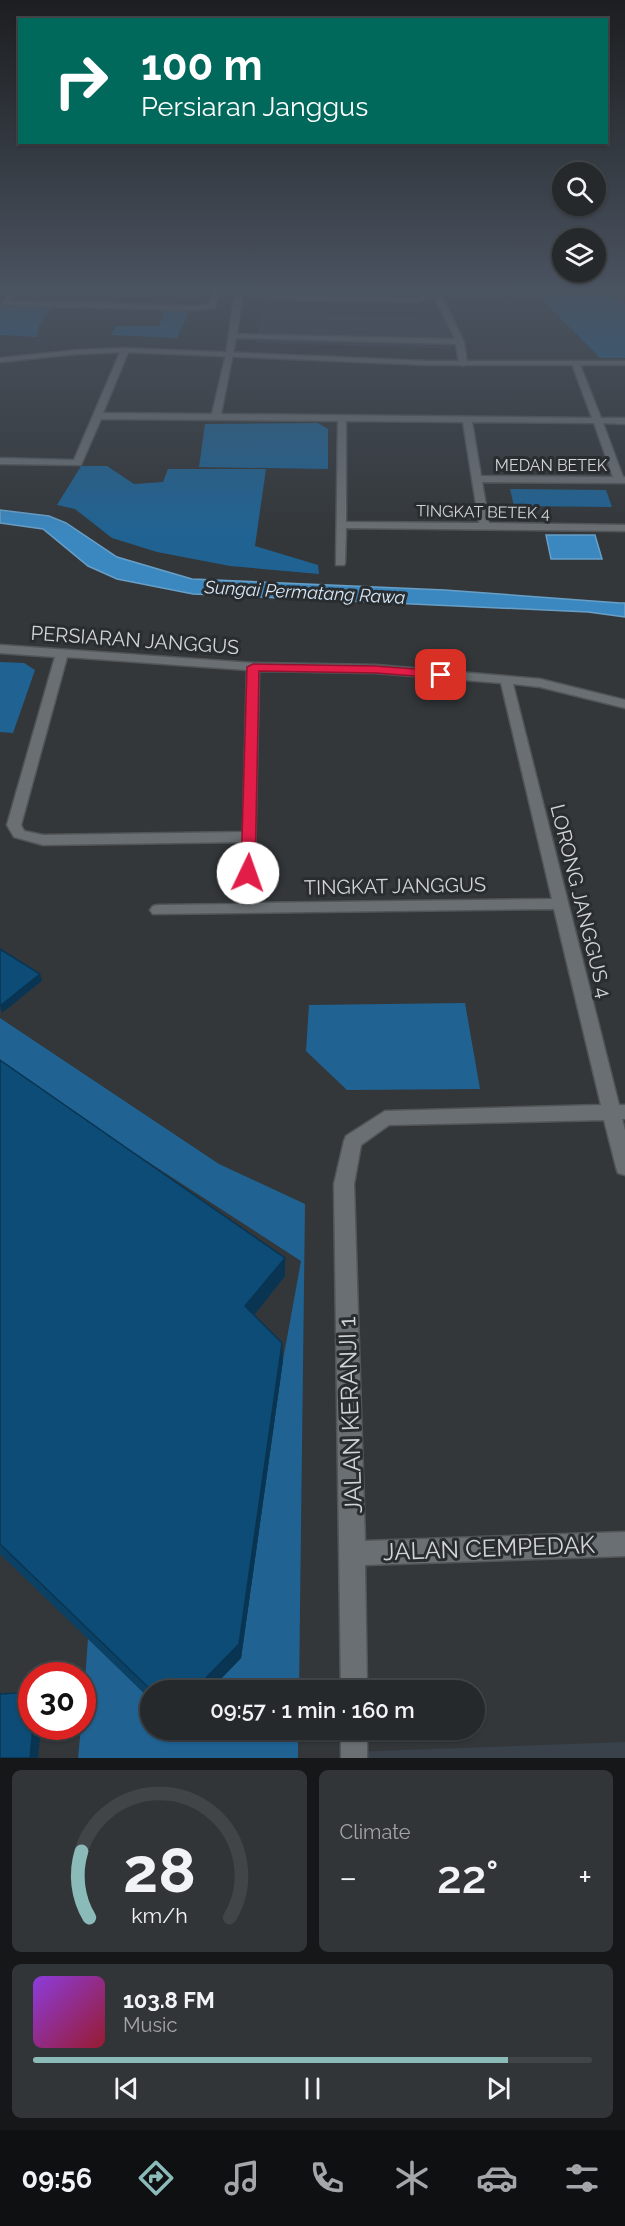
<!DOCTYPE html>
<meta charset="utf-8">
<style>
:root{--surface:#26292c;--page:#323538;--text:#f1f3f6;--muted:#a4a6a9;--line:#424548;--accent:#8bbbb9}
body{margin:0;font-family:Raleway,sans-serif;background:var(--page);color:var(--text);height:100vh;display:flex;flex-direction:column;font-size:22px;white-space:nowrap}
*{box-sizing:border-box;margin:0}
p{font-size:20px;color:var(--muted)}
.icon{flex:none;width:33px;height:33px;fill:none;stroke:currentColor;stroke-width:2;stroke-linecap:round;stroke-linejoin:round}
.map{position:relative;height:1758px;overflow:hidden}
.drawer{display:flex;flex-direction:column;gap:12px;padding:12px;background:#151718;flex:1}
.drawer>*{flex:none}
.top-card{position:absolute;left:18px;top:18px;width:590px;height:126px;border-radius:0px;box-shadow:0 2px 4px #0004,0 0 0 2px var(--line);background:#00695c;color:#fff;overflow:hidden}
.fabs{position:absolute;left:552px;top:162px;display:grid;gap:12px}
.fabs a{display:grid;place-items:center;width:54px;height:54px;border-radius:50%;background:var(--surface);box-shadow:0 2px 4px #0004,0 0 0 2px var(--line);font-size:30px}
.speed{position:absolute;left:18px;top:1662px;display:flex;gap:12px;font-size:30px;font-weight:700;text-align:center}
.speed>*{display:grid;place-content:center;width:78px;height:78px;border-radius:50%;background:var(--surface);box-shadow:0 2px 4px #0004,0 0 0 2px var(--line);line-height:1}
.speed .limit{border:9px solid #d22;background:#fff;color:#111}
.pin{position:absolute;display:grid;place-items:center;width:51px;height:51px;color:#fff;margin:-26px;border-radius:12px;box-shadow:0 3px 9px #0006}
.me{position:absolute;width:66px;margin:-33px;rotate:3deg;stroke-linejoin:round;filter:drop-shadow(0 0 4px #0008)}
.turn{display:flex;align-items:center;gap:21px;height:126px;padding:0 24px;font-size:27px}
.turn .icon{width:78px;height:78px;stroke-width:2.5}
.turn b{display:block;font-size:42px;line-height:51px}
.big{font-size:45px;font-weight:600;line-height:1.1}
.drawer .widget{flex:1;display:flex;flex-direction:column;justify-content:center;gap:9px;min-width:0;padding:0 21px;border-radius:9px;background:var(--page)}
.drawer .dial{align-items:center;gap:0}
.dial svg{height:156px;overflow:visible;fill:none;stroke:var(--line);stroke-width:7;stroke-linecap:round;text-anchor:middle}
.dial text{fill:var(--text);stroke:none}
.song{display:flex;align-items:center;gap:18px}
.cover{width:72px;height:72px;border-radius:9px;background:linear-gradient(135deg,hsl(270 70% 55%),hsl(350 70% 35%))}
.played{height:6px;border-radius:3px;background:linear-gradient(90deg,var(--accent) 85%,var(--line) 85%)}
.keys{display:flex;justify-content:space-around;direction:ltr}
.heat{display:flex;justify-content:space-between;align-items:center;font-size:33px;direction:ltr}
.drawer .tiles{flex:1;display:grid;gap:12px;grid-template-columns:1fr 1fr}
.widget:last-child{grid-column:span 2}
.trip{position:absolute;left:140px;top:1680px;width:345px;height:60px;border-radius:30px;background:var(--surface);box-shadow:0 2px 4px #0004,0 0 0 2px var(--line);font-weight:600;line-height:60px;text-align:center}
.menu{display:flex;height:96px;justify-content:space-around;align-items:center;background:#0f1012;color:var(--muted)}
.menu .icon{width:42px;height:42px}
.menu .selected{color:var(--accent)}
.menu b{font-size:27px;color:var(--text)}
.map>svg:first-child{display:block}
</style>
<div class="map">
<svg width="625" height="1758" viewBox="0 0 625 1758">
<rect width="100%" height="100%" fill="#33373a"/>
<g fill="#39424a">
<polygon points="261,313 445,318 455,339 450,349 256,343"/>
<polygon points="625,1742 625,1758 349,1758 349,1752"/>
</g>
<g fill="#206393">
<polygon points="533,290 610,290 625,305 625,358 600,358"/>
<polygon points="0,305 52,307 39,326 37,337 0,335"/>
<polygon points="166,309 190,309 177,338 111,335 116,326 159,326"/>
<polygon points="318,423 328,429 328,469 199,467 205,424"/>
<polygon points="81,466 107,466 134,484 163,482 168,469 266,469 255,546 318,565 319,574 230,566 157,552 112,538 75,509 57,505"/>
<polygon points="510,489 606,490 612,507 514,506"/>
<polygon points="0,662 24,663 35,670 13,733 0,732"/>
<polygon points="465,1003 480,1089 347,1090 306,1051 309,1005"/>
<polygon points="0,1018 219,1164 305,1204 299,1690 210,1690 241,1658 283,1360 301,1261 0,1066"/>
<polygon points="88,1638 150,1699 150,1730 298,1730 298,1758 78,1758 81,1727 82,1726"/>
</g>
<g fill="#3b88c0" stroke="#689fc7" stroke-width="1.5">
<polygon points="0,510 49,516 66,523 117,557 192,579 445,590 620,603 625,603 625,617 588,612 193,594 117,579 88,566 43,529 0,523"/>
<polygon points="546,535 595,535 602,559 551,559"/>
</g>
<g fill="none" stroke-linecap="round" stroke-linejoin="round">
<defs>
<g id="minor">
<polygon points="11,290 19,290 10,301 197,306 209,304 212,290 220,290 215,308 197,310 2,305"/>
<path d="M235,290H243L237,334L455,339L431,290H439L464,342L467,364L463,366L459,364L456,344L236,338L221,414L592,418L572,364L579,362L601,418H625V424L603,423L623,477H625V483L482,482L489,523L625,525V531L346,528L345,563L344,565H336L338,421L101,419L81,465L0,464V458L74,460L121,350L125,348L129,350L103,413L212,414L226,354ZM346,421L463,422L479,523L346,522ZM472,422L594,423L613,477L481,476Z"/>
<polygon points="262,290 270,290 269,294 272,295 416,298 423,296 420,290 428,290 431,297 416,302 272,299 262,297"/>
<path d="M0,645L253,663L376,665L506,676L540,679L625,700V708L540,687L513,684L619,1105H625V1119H622L625,1130V1175L618,1173L616,1167L604,1120L389,1125L361,1145L354,1184L365,1541L625,1532V1556L365,1565L367,1690H341L334,1184L344,1141L346,1136L385,1111L601,1105L554,909L153,914L150,910L153,906L158,905L239,904L242,842L43,845L14,837L7,825L55,657L0,653ZM67,657L247,670L243,832L43,835L24,831L21,825ZM259,671L376,673L501,683L552,899L254,903Z"/>
<rect x="341" y="1730" width="26" height="28"/>
</g>
<polygon id="tertiary" points="125,348 428,361 625,361 625,365 428,365 125,352 77,354 0,362 0,358 77,350"/>
</defs>
<use href="#minor" stroke="#525557" stroke-width="3"/>
<use href="#tertiary" stroke="#525557" stroke-width="3"/>
<use href="#minor" fill="#6a6f73" fill-rule="evenodd"/>
<use href="#tertiary" fill="#6a6f73" fill-rule="evenodd"/>
</g>
<polygon fill="#0b4165" points="0,1060 285,1258 285,1276 254,1315 282,1343 283,1360 241,1658 210,1690 150,1690 150,1699 0,1554"/>
<g fill="#093553">
<polygon points="40,974 42,981 2,1013 0,1006"/>
<polygon points="285,1258 285,1276 246,1325 245,1306"/>
<polygon points="282,1343 283,1360 241,1658 210,1690 194,1690"/>
<polygon points="33,1726 41,1726 38,1758 30,1758"/>
</g>
<g fill="#0d4c76" stroke="#093553" stroke-width="1.5">
<polygon points="0,949 40,974 0,1006"/>
<polygon points="0,1060 285,1258 245,1306 282,1343 239,1644 194,1690 151,1690 0,1544"/>
<polygon points="32,1692 32,1726 33,1726 30,1758 0,1758 0,1694"/>
</g>
<linearGradient id="sky" x2="0" y2="1"><stop stop-color="#1c1e20"/><stop offset="0.54" stop-color="#4a5360"/><stop offset="1" stop-color="#4a5360" stop-opacity="0"/></linearGradient>
<rect width="625" height="536" fill="url(#sky)"/>
<polygon fill="#e11d48" stroke="#92132f" stroke-width="1.5" points="253,664 376,666 441,671 446,675 441,678 376,673 259,671 255,873 248,877 241,873 247,667"/>
<g text-anchor="middle" dominant-baseline="central" stroke-width="6" stroke-linejoin="round" paint-order="stroke">
<g font-size="16" fill="#d2d4d6" stroke="#292d30">
<text x="551" y="465">MEDAN BETEK</text>
<text transform="translate(483 512) rotate(1)">TINGKAT BETEK 4</text>
</g>
<g font-size="18" font-style="italic" fill="#d5e7f7" stroke="#292d30">
<text transform="translate(305 592) rotate(3)">Sungai Permatang Rawa</text>
</g>
<g font-size="20" fill="#d2d4d6" stroke="#292d30">
<text transform="translate(135 640) rotate(4)">PERSIARAN JANGGUS</text>
<text transform="translate(395 886) rotate(-1)">TINGKAT JANGGUS</text>
<text transform="translate(581 901) rotate(76)">LORONG JANGGUS 4</text>
</g>
<g font-size="24" fill="#d2d4d6" stroke="#292d30">
<text transform="translate(350 1415) rotate(-92)">JALAN KERANJI 1</text>
<text transform="translate(489 1548) rotate(-2)">JALAN CEMPEDAK</text>
</g>
</g>
</svg>
<div class="fabs">
<a><svg class="icon" aria-label="search" viewBox="0 0 24 24"><circle cx="10" cy="10" r="6"/><path d="M15 15l6 6"/></svg></a>
<a><svg class="icon" aria-label="layers" viewBox="0 0 24 24"><path d="M12 4l9 5-9 5-9-5zM3 14l9 5 9-5"/></svg></a>
</div>
<div class="speed"><div class="limit">30</div></div>
<div class="pin" style="left:441px;top:675px;background:#d93025"><svg class="icon" aria-label="arrive" viewBox="0 0 24 24"><path d="M6 21V4h12l-3 4 3 4H6"/></svg></div>
<svg class="me" style="left:248px;top:873px" viewBox="-20 -20 40 40"><circle r="19" fill="#fff"/><path d="M0-13L10 11 0 6-10 11z" fill="#e11d48"/></svg>
<div class="trip">09:57 · 1 min · 160 m</div>
<div class="top-card">
<div class="turn"><svg class="icon" aria-label="right" viewBox="0 0 24 24"><path d="M7 20v-9h11M14 6l5 5-5 5"/></svg><div><b>100 m</b>Persiaran Janggus</div></div>
</div>
</div>
<section class="drawer">
<div class="tiles">
<div class="widget dial"><svg viewBox="0 0 100 80">
<path d="M14 69A42 42 0 1 1 86 69"/>
<path d="M14 69A42 42 0 0 1 10 35" stroke="#8bbbb9"/>
<text x="50" y="56" font-size="32" font-weight="700">28</text>
<text x="50" y="72" font-size="11">km/h</text>
</svg></div>
<div class="widget"><p>Climate</p>
<div class="heat"><a>−</a><b class="big">22°</b><a>+</a></div>
</div>
<div class="widget">
<div class="song"><i class="cover"></i><div><b>103.8 FM</b><p>Music</p></div></div>
<div class="played"></div>
<div class="keys"><svg class="icon" aria-label="previous" viewBox="0 0 24 24"><path d="M18 5L8 12l10 7zM5 5v14"/></svg><svg class="icon" aria-label="pause" viewBox="0 0 24 24"><path d="M8 5v14M16 5v14"/></svg><svg class="icon" aria-label="next" viewBox="0 0 24 24"><path d="M6 5l10 7-10 7zM19 5v14"/></svg></div>
</div>
</div>
</section>
<nav class="menu">
<b>09:56</b>
<svg class="icon selected" aria-label="directions" viewBox="0 0 24 24"><path d="M12 3l9 9-9 9-9-9zM9 14v-3h6M13 9l2 2-2 2"/></svg>
<svg class="icon" aria-label="music" viewBox="0 0 24 24"><path d="M9 18V5l10-2v13"/><circle cx="6" cy="18" r="3"/><circle cx="16" cy="16" r="3"/></svg>
<svg class="icon" aria-label="phone" viewBox="0 0 24 24"><path d="M5 4h4l2 5-3 2q2 4 5 5l2-3 5 2v4C11 20 4 13 5 4z"/></svg>
<svg class="icon" aria-label="climate" viewBox="0 0 24 24"><path d="M12 3v18M4 7l16 10M4 17L20 7"/></svg>
<svg class="icon" aria-label="car" viewBox="0 0 24 24"><path d="M5 17H2v-5l4-1 3-4h7l3 4 3 1v5h-3M9 17h6M6 11h13"/><circle cx="7" cy="17" r="2"/><circle cx="17" cy="17" r="2"/></svg>
<svg class="icon" aria-label="filters" viewBox="0 0 24 24"><path d="M4 7h16M4 17h16"/><circle cx="9" cy="7" r="2"/><circle cx="15" cy="17" r="2"/></svg>
</nav>
